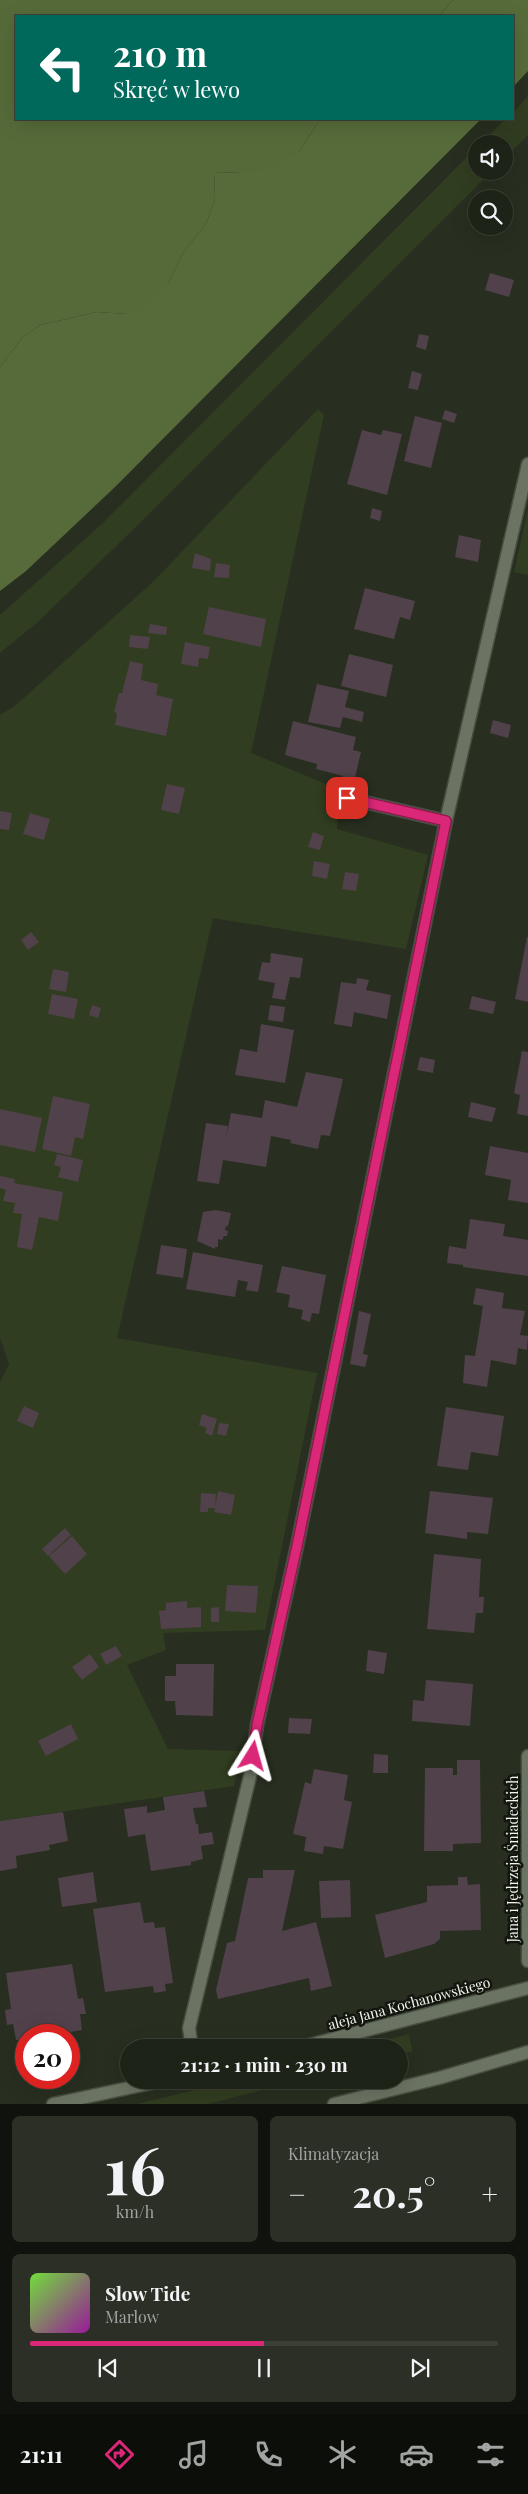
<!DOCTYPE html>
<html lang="pl">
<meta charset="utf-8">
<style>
:root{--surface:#1e2318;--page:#2b2f25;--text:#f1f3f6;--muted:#a1a4a2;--line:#3c4037;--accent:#db2777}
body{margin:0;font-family:"Playfair Display",serif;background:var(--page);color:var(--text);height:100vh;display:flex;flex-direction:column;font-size:19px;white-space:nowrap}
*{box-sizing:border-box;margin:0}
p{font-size:16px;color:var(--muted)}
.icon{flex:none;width:28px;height:28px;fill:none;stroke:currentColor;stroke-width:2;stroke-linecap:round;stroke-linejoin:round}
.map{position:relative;height:2104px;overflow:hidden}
.drawer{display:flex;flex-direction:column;gap:12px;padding:12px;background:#10130d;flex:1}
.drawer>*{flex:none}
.guide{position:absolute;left:15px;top:15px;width:499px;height:105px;border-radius:0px;box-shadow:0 5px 20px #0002,0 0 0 1px var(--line);background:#00695c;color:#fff;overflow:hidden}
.controls{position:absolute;left:468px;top:135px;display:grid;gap:10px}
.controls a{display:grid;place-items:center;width:45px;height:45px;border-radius:50%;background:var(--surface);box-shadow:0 5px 20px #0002,0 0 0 1px var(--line);font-size:25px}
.speed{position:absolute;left:15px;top:2024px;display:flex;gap:10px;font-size:25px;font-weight:700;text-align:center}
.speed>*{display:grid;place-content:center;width:65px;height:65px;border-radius:50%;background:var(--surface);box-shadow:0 5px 20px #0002,0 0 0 1px var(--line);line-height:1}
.speed .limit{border:8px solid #d22;background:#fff;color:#111}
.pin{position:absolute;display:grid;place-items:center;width:42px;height:42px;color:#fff;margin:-21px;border-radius:10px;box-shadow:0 2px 8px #0006}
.me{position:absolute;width:55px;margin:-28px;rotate:8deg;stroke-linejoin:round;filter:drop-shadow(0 0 4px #0008)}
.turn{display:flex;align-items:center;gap:18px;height:105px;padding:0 15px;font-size:22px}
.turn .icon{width:65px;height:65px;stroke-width:2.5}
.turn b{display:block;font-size:35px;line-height:42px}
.big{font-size:38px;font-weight:700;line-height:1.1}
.drawer .widget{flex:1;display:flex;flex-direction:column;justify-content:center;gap:8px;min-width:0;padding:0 18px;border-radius:8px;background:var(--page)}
.drawer .dial{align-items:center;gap:0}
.dial b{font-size:65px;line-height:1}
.song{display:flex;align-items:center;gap:15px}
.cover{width:60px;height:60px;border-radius:8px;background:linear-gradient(135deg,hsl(100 70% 55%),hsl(300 70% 35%))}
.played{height:5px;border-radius:2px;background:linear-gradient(90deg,var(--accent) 50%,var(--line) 50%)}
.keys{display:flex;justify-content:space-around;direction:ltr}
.heat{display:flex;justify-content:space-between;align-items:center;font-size:28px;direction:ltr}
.drawer .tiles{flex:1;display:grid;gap:12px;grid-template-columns:1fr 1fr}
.widget:last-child{grid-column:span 2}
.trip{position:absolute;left:120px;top:2039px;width:288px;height:50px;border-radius:25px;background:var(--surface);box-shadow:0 5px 20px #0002,0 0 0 1px var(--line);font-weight:700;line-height:50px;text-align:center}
.tabs{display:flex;height:80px;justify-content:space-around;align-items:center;background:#0c0e0a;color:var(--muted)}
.tabs .icon{width:35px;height:35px}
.tabs .active{color:var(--accent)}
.tabs b{font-size:22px;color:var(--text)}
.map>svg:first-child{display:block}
</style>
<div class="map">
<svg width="528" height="2104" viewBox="0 0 528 2104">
<rect width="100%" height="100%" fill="#282f20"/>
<g fill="#313d20">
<polygon points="528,96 528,135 504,159 504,144 481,144 505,119 512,119 513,112"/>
<polygon points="476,148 476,171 492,171 144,519 39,621 0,653 0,615 104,522"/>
<polygon points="318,409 324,415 251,753 338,789 337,829 428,855 406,949 213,918 117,1338 317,1373 265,1630 163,1633 166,1650 127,1665 168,1749 241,1751 234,1786 0,1821 0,1382 9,1364 0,1338 0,715 16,705 154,581"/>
<polygon points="528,509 528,575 514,572"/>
<polygon points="409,2034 412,2051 399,2055 399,2048 361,2047"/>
<polygon points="237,2080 300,2080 208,2104 137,2104"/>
</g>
<g fill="#576b3a">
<polygon points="453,0 528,0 528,71 513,87 512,16 439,16"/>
<polygon points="320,119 481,119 115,487 26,571 0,591 0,367 22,338 40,325 97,312 128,314 169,282 183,253 206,224 215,199 214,172 241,173 299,152"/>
</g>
<polygon fill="#566a39" points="0,0 453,0 439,16 16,16 16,119 320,119 299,152 268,170 241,173 214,172 215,199 206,224 183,253 169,282 145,308 128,314 97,312 40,325 22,338 0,367"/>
<g fill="#50414a">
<polygon points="490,273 514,280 509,297 485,290"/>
<polygon points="419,334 429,336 426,350 416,347"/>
<polygon points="412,371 422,374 418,390 408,388"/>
<polygon points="445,410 457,414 454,423 442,419"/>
<polygon points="415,416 442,423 431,468 404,461"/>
<polygon points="362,430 381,435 383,430 402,434 387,495 347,484"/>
<polygon points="372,508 382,511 380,521 370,518"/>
<polygon points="459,535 481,540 478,562 455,557"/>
<polygon points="195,553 211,559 210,571 192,568"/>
<polygon points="216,563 230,565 229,578 214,577"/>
<polygon points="365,588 415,601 410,620 400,617 394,639 354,629"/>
<polygon points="209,607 266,619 261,647 203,634"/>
<polygon points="150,624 167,627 166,635 148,633"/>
<polygon points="130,635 150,637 148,649 129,647"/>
<polygon points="185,642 210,647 208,659 199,658 198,667 181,664"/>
<polygon points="349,654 393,665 386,697 341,686"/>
<polygon points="130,661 143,664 141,680 158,684 156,695 173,699 166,736 115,725 117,713 114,712 119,693 122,693"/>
<polygon points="317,684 349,691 345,707 364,712 362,722 343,717 340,728 308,722"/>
<polygon points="493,720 511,725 508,738 490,733"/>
<polygon points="293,721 356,737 353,750 361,752 352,790 340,787 343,776 316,769 317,764 285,755"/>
<polygon points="167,784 185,788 179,814 161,810"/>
<polygon points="0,811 12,813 9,830 0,829"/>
<polygon points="30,813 50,819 44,840 23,834"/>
<polygon points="313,832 324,836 320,850 308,847"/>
<polygon points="314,861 330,864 327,879 312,876"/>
<polygon points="345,872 359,874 356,891 342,889"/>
<polygon points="31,932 39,942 28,950 21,940"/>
<polygon points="527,937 528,937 528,1002 515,999"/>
<polygon points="271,953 303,958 300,978 290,977 285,1000 272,998 275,983 258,980 262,962 270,963"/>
<polygon points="53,969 69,972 66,992 49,989"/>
<polygon points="357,978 369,980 366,990 391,995 387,1019 354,1012 352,1027 334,1024 341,982 356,984"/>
<polygon points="52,994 78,999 74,1019 48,1014"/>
<polygon points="472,996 496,1002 493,1014 469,1009"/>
<polygon points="92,1005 101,1008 98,1018 89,1015"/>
<polygon points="270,1005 285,1007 283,1022 268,1020"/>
<polygon points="261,1024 294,1030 285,1083 235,1075 240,1049 257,1052"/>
<polygon points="522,1051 528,1052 528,1116 517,1114 520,1095 514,1093"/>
<polygon points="420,1057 435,1060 433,1073 417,1070"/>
<polygon points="306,1072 343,1079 330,1136 321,1135 318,1149 290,1143 291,1140 271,1136 266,1167 223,1160 219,1184 197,1181 206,1123 228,1126 226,1139 231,1113 262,1118 265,1100 297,1107"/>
<polygon points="53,1096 90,1104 83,1139 75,1137 71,1156 42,1149"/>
<polygon points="471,1102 496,1108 492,1122 468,1117"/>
<polygon points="0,1109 42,1118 35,1152 0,1145"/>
<polygon points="490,1146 528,1153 528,1203 508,1200 511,1180 485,1175"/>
<polygon points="57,1154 83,1160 78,1182 58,1177 61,1167 54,1165"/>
<polygon points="0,1176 15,1179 14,1183 63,1192 58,1221 39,1217 32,1250 17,1247 22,1214 13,1213 15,1203 3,1201 6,1190 0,1188"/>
<polygon points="216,1210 231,1213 228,1226 226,1226 225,1230 228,1231 227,1236 224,1236 222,1240 218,1239 218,1247 215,1247 215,1249 197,1241 203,1212"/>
<polygon points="470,1219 505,1224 503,1236 528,1240 528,1276 463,1267 463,1265 447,1263 449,1246 466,1249"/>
<polygon points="161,1245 187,1249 183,1278 156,1274"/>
<polygon points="193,1252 263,1265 258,1292 246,1290 248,1282 238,1280 235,1297 186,1289"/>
<polygon points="282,1266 326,1275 319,1314 312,1313 310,1322 301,1319 303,1310 288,1307 290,1295 276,1292"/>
<polygon points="476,1288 504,1293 502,1308 525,1311 520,1335 528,1336 527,1350 518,1348 516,1365 491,1360 487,1387 463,1383 465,1355 475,1356 483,1306 473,1304"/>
<polygon points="359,1311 371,1314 363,1354 368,1355 365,1367 350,1364"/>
<polygon points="24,1406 39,1413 33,1428 17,1421"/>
<polygon points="446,1407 504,1416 498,1456 471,1452 468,1470 437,1466"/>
<polygon points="202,1414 217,1419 212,1436 205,1433 207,1428 199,1425"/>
<polygon points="219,1423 229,1424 226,1436 217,1434"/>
<polygon points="218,1491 235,1495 231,1515 214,1512"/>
<polygon points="430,1491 493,1498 488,1534 467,1532 467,1539 425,1533"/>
<polygon points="201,1493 216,1494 215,1508 208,1508 208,1512 200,1512"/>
<polygon points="65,1528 71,1535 48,1556 42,1549"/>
<polygon points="72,1536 87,1554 65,1574 49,1556"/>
<polygon points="434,1554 481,1559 479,1597 484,1597 483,1613 476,1613 474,1633 427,1629"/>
<polygon points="227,1585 258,1586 256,1613 225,1611"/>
<polygon points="187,1601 187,1608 201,1607 201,1627 161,1629 159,1611 166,1610 166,1603"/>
<polygon points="219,1607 219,1622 211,1622 211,1608"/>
<polygon points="116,1646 122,1656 106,1665 100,1654"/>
<polygon points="368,1650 387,1653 384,1674 366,1671"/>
<polygon points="90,1654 99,1667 82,1680 72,1667"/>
<polygon points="176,1664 214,1664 213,1716 176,1715 175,1701 165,1701 165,1676 176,1676"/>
<polygon points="426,1680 473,1684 470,1726 412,1721 413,1700 424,1701"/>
<polygon points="289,1718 312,1719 310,1734 288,1733"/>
<polygon points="71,1724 78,1739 46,1756 38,1741"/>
<polygon points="374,1754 388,1755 388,1773 373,1773"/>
<polygon points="457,1760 480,1760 481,1843 453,1844 453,1851 424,1851 425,1768 453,1768 453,1775 457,1775"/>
<polygon points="314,1769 348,1775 344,1800 352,1802 343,1849 324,1846 323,1854 304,1851 306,1837 293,1834 305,1782 311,1784"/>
<polygon points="204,1791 207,1807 193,1808 196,1824 198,1824 199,1834 212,1832 214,1844 201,1846 203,1859 191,1862 191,1865 151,1871 145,1834 128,1837 124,1809 147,1806 147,1813 165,1810 163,1797"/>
<polygon points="63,1812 68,1841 49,1845 50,1850 16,1856 17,1868 0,1871 0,1821"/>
<polygon points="263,1870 295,1870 282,1931 316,1922 332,1986 311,1991 309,1978 218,1999 216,1990 227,1943 235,1941 248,1878 263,1878"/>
<polygon points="93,1872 97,1902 62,1907 58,1878"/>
<polygon points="458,1877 467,1877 468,1885 480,1884 481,1930 440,1931 440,1939 434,1944 385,1958 375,1915 427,1902 427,1886 458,1885"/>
<polygon points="350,1880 351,1917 321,1918 319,1881"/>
<polygon points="140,1902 144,1923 154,1922 155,1928 165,1927 173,1983 165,1984 166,1991 154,1993 153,1986 105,1992 93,1909"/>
<polygon points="72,1964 78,1999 83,1998 86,2014 80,2014 82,2030 53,2035 26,2035 26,2039 16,2040 13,2024 7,2025 5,2010 11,2009 6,1973"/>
</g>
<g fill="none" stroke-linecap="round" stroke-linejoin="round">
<defs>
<g id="service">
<polyline points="347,798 446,821"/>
<polyline points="192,2048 189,2028 251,1772 257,1725 297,1546 446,821 528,464"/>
</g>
<polyline id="minor" points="528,1756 528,1961"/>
<g id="secondary">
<polyline points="298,2048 528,1988"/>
<polyline points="53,2104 166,2080"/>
<polyline points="334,2104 439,2078 528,2052"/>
</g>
</defs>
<use href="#service" stroke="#474d40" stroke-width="15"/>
<use href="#minor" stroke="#474d40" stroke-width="15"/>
<use href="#secondary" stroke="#474d40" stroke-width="15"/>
<use href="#service" stroke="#6b7362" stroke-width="12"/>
<use href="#minor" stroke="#6b7362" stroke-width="12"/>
<use href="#secondary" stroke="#6b7362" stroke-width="12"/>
</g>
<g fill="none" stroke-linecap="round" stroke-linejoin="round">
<defs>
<polyline id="route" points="253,1756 257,1725 297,1546 446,821 347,798"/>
</defs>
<use href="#route" stroke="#8e194d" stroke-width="12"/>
<use href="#route" stroke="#db2777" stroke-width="9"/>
</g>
<g text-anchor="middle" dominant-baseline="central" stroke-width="5" stroke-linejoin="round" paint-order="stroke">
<g font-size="14" fill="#f2f6ed" stroke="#13160f">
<text transform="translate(512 1859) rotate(-90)">Jana i Jędrzeja Śniadeckich</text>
<text transform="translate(409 2003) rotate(-15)">aleja Jana Kochanowskiego</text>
</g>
</g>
</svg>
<div class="controls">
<a><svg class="icon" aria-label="sound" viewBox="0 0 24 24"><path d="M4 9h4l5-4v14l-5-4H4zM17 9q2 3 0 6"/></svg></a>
<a><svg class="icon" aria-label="search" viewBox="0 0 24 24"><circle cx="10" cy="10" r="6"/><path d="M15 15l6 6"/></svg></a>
</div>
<div class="speed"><div class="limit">20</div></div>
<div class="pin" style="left:347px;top:798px;background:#d93025"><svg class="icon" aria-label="arrive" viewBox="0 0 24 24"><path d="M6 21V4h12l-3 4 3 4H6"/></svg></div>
<svg class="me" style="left:253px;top:1756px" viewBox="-20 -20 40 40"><path d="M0-17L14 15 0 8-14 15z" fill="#db2777" stroke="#fff" stroke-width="4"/></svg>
<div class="trip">21:12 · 1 min · 230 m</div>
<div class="guide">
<div class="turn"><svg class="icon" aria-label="left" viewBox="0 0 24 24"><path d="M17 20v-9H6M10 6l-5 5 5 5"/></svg><div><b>210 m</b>Skręć w lewo</div></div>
</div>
</div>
<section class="drawer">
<div class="tiles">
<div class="widget dial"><b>16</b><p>km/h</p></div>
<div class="widget"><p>Klimatyzacja</p>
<div class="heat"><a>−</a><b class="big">20.5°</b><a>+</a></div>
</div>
<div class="widget">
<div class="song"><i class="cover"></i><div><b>Slow Tide</b><p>Marlow</p></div></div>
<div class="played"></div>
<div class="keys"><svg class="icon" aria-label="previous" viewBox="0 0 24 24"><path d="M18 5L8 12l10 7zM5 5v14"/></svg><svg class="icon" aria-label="pause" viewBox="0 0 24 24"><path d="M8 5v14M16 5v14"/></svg><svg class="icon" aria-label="next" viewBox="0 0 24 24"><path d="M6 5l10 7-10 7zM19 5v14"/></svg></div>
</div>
</div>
</section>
<nav class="tabs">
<b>21:11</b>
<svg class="icon active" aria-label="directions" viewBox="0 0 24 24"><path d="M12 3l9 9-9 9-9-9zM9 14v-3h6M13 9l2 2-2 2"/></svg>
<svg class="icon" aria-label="music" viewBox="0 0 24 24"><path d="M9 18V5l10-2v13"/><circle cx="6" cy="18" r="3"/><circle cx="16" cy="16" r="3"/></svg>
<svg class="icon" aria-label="phone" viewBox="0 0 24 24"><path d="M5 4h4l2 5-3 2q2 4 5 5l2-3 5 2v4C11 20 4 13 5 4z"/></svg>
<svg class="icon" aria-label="climate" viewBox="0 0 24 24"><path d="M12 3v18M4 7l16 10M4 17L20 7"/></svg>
<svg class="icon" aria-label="car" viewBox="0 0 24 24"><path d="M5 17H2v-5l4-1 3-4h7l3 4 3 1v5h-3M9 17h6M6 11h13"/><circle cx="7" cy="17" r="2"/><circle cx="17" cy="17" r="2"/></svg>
<svg class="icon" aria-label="filters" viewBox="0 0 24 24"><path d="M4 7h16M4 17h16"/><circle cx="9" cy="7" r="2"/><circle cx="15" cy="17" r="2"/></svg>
</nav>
